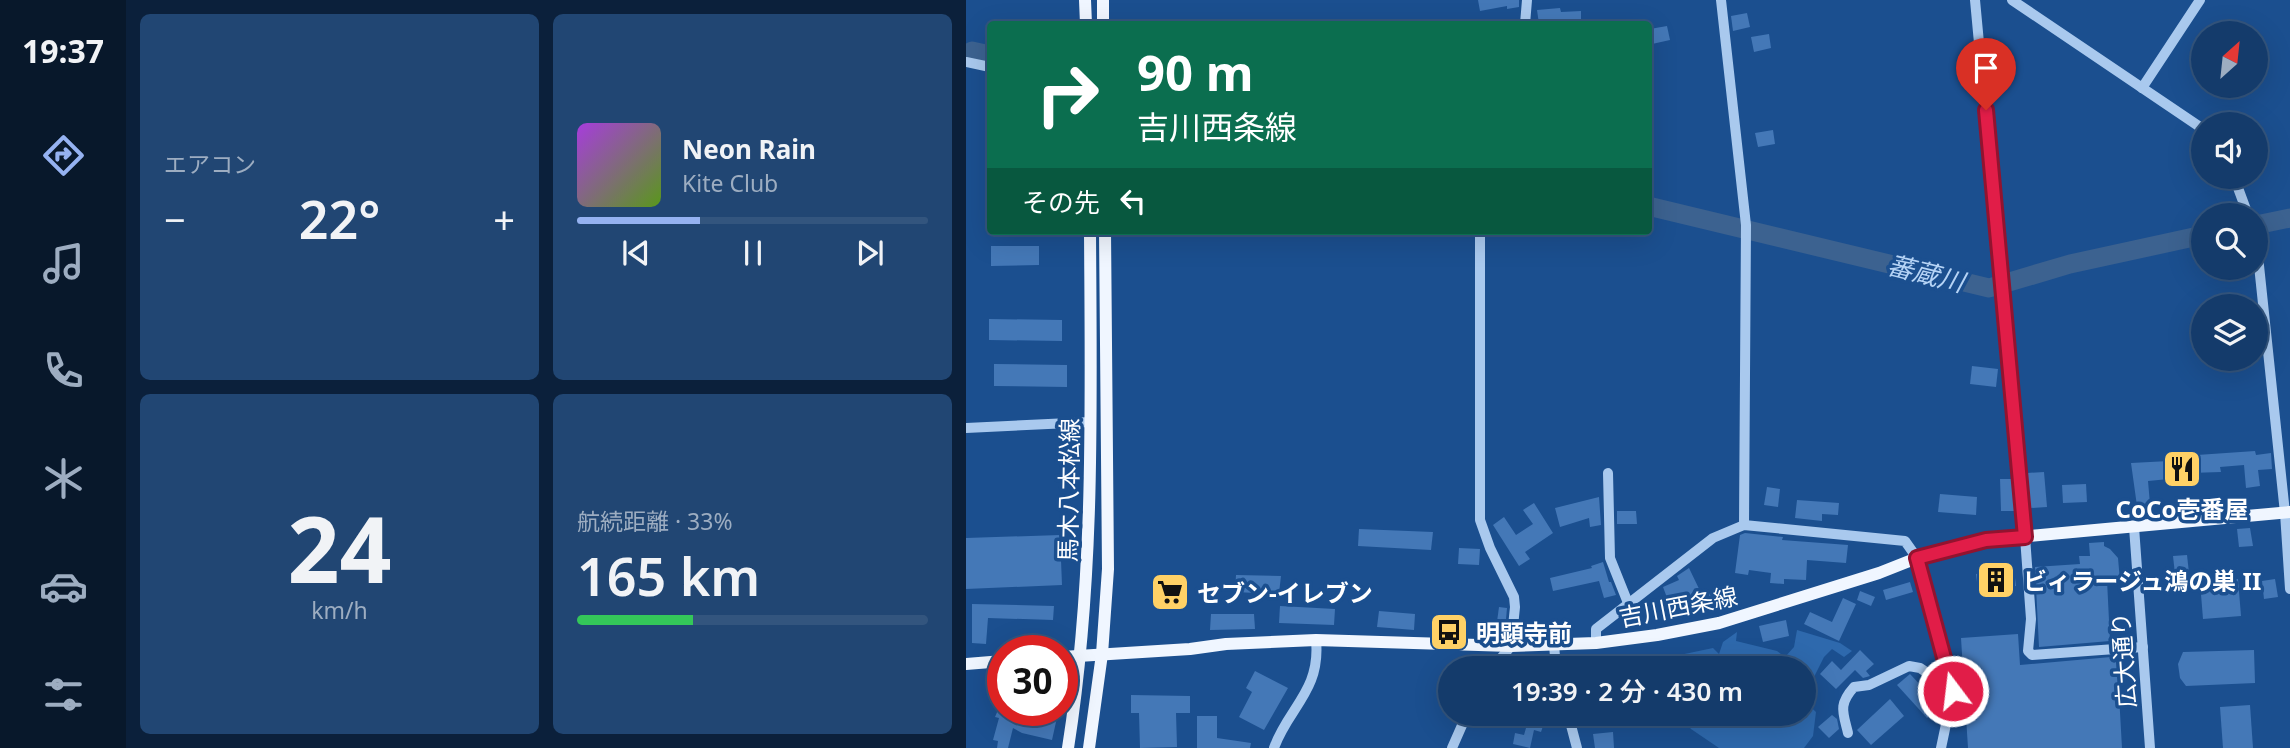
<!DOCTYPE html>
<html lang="ja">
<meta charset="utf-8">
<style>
:root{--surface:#143b6b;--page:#214673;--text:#f1f3f6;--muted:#9dadc1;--line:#33557e;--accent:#95b2f1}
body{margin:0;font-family:"Noto Sans","Noto Sans JP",sans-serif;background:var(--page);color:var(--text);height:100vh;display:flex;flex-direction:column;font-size:26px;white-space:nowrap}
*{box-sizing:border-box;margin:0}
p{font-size:23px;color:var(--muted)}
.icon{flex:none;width:38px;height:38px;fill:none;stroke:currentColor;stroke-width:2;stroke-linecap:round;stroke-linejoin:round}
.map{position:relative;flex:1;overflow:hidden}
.panel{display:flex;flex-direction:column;gap:14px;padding:14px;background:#0b203b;width:840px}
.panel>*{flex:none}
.guide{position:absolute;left:21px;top:21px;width:665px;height:214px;border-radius:7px;box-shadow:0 7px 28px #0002,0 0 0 2px var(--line);background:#0b6e4f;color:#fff;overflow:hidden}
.needle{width:46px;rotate:27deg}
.buttons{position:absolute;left:1225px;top:21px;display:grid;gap:14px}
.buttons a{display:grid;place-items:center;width:77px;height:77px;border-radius:50%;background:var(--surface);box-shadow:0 7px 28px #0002,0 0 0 2px var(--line);font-size:35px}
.speed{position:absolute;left:21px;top:635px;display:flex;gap:14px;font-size:35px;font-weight:700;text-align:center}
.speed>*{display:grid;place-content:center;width:91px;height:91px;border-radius:50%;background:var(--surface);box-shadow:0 7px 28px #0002,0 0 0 2px var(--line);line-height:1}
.speed .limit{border:10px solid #d22;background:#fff;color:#111}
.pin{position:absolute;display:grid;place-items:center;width:60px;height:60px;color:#fff;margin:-72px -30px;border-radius:50% 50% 50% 0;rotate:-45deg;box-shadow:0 0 7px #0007}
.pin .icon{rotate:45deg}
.me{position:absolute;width:77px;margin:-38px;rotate:345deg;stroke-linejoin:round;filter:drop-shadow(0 0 5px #0008)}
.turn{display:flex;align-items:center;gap:24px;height:147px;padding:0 35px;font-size:32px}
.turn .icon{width:91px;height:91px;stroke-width:2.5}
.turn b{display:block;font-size:49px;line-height:60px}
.then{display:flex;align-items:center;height:66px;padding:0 35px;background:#0003;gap:14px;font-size:26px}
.big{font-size:52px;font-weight:600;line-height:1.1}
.panel .card{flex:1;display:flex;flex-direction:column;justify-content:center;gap:10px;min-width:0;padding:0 24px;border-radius:10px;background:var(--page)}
.panel .dial{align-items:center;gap:0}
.dial b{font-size:91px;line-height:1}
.song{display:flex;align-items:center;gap:21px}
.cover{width:84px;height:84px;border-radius:10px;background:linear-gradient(135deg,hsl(280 70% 55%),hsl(90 70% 35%))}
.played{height:7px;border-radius:4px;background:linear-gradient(90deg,var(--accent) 35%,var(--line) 35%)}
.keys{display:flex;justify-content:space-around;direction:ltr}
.heat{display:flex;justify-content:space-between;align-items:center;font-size:38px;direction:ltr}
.charge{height:10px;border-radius:5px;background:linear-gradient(90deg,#34c759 33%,var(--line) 0)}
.panel .tiles{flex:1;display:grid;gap:14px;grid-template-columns:repeat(2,1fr)}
.trip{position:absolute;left:472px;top:656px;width:378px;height:70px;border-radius:35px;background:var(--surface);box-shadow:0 7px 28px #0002,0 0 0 2px var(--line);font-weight:600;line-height:70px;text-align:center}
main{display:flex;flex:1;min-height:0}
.tabs{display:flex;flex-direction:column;width:126px;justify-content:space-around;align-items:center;background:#08182b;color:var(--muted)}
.tabs .icon{width:49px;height:49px}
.tabs .active{color:var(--accent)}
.tabs b{font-size:32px;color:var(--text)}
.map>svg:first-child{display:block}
</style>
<main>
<nav class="tabs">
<b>19:37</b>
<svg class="icon active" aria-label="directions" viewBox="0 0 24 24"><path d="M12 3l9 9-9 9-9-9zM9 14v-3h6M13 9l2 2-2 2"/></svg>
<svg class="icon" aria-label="music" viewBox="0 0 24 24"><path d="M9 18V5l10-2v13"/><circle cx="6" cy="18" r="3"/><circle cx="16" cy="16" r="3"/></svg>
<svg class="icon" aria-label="phone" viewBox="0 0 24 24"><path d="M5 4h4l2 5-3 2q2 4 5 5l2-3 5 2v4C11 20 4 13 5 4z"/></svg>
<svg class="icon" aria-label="climate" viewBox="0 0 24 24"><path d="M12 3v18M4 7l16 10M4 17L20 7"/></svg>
<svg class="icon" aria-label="car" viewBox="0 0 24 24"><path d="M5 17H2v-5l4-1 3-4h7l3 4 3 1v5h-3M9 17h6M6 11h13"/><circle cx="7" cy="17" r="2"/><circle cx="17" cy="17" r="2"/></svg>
<svg class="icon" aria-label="filters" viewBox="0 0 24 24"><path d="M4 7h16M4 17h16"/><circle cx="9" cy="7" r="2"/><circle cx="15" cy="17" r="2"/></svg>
</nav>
<section class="panel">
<div class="tiles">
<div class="card"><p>エアコン</p>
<div class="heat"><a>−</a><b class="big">22°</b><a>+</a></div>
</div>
<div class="card">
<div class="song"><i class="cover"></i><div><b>Neon Rain</b><p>Kite Club</p></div></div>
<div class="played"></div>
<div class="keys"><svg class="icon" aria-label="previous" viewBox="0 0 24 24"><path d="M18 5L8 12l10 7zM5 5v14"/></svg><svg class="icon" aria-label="pause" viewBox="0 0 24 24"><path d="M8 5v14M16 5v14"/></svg><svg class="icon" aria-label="next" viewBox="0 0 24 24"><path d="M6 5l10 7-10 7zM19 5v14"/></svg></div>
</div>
<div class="card dial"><b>24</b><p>km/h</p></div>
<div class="card"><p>航続距離 · 33%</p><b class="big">165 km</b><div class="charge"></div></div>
</div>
</section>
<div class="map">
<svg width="1324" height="748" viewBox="0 0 1324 748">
<rect width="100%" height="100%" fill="#1b4f8f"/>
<g fill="#2e69ad">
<polygon points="831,630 874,643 886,651 878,657 866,649 858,657 838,697 838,668 711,668 709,656 747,648 753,654 757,642 771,632 770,641 811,651 819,657 828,647"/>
<polygon points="519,658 527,664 523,668 502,668 500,660"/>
<polygon points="838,701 850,712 847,736 838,748 753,748 725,729 718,720 717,714 838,714"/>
</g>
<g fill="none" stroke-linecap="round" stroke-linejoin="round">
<g stroke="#3c6290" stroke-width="19">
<polyline points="6,51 24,55"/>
<polyline points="682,206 1023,288 1104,264 1237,235"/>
<polyline points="1290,225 1324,218"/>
</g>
</g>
<g fill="#4478b7">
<polygon points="512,0 553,0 553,7 541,9 541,6 514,11"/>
<polygon points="594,8 595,12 615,11 615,24 573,24 571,10"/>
<polygon points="781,13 784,27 767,31 765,16"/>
<polygon points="701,26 704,40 686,44 684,29"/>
<polygon points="803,34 805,48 788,52 785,37"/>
<polygon points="807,130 809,144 792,147 789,133"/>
<polygon points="25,246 73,246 73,265 25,266"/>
<polygon points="23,319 96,320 96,341 23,340"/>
<polygon points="28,364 101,365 101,387 28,386"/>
<polygon points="1006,366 1032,369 1030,387 1004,384"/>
<polygon points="1289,451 1290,455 1305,453 1306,469 1292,470 1294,486 1280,488 1278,465 1254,467 1255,472 1224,473 1224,477 1182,481 1184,504 1171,506 1165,463 1203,461 1231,458 1231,455"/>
<polygon points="1078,472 1081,507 1064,508 1061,473"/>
<polygon points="1034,479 1046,479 1049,511 1035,511"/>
<polygon points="1120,484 1121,502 1097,503 1096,485"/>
<polygon points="801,487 814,489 812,507 798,505"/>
<polygon points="974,494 1011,497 1010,515 972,512"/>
<polygon points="633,497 635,525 624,527 623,518 594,527 589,508"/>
<polygon points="831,500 873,503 872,515 856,514 856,521 829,518"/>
<polygon points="568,503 587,533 559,552 564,559 553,566 527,525 538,517 550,535 567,524 557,510"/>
<polygon points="651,511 670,511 671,524 651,524"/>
<polygon points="1284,528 1287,546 1273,547 1271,529"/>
<polygon points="393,529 467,532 465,550 392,546"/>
<polygon points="779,533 817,537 816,540 882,545 880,563 841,560 840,580 818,579 818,584 804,583 805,573 783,570 782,575 769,573 774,535"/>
<polygon points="94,535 96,585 0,589 0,538"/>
<polygon points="1138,542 1138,546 1144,549 1152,558 1154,581 1141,580 1144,641 1073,647 1069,567 1114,564 1113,556 1124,556 1123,543"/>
<polygon points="493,548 514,549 513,565 492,564"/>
<polygon points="1221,555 1223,573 1209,574 1207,556"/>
<polygon points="637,562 643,582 645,582 650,595 638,598 633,581 587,591 584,578 626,568 625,566"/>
<polygon points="723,568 736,595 756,588 762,604 713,619 707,602 703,603 697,587 713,580 711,576"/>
<polygon points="1048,570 1050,586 1012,590 1010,574"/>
<polygon points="270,575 315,576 313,593 290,589 290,593 269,592"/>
<polygon points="1272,579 1275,616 1237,619 1234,582"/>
<polygon points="1309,579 1312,597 1298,599 1296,581"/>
<polygon points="944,582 947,592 920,600 917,590"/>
<polygon points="215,583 216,600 193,601 192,584"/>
<polygon points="894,591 909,597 905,606 891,600"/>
<polygon points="877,598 890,604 873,641 838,624 844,612 866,622"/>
<polygon points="6,604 88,606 87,620 22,618 20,644 6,643"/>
<polygon points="314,606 369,609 368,625 313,623"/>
<polygon points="533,607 541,608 539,631 530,629"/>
<polygon points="413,611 449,614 448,630 411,627"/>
<polygon points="245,614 288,614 289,629 244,630"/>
<polygon points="820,620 823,636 797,642 793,626"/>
<polygon points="1052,634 1054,665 1145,657 1146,660 1151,659 1156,748 1002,748 995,638"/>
<polygon points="894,650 908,664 900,671 904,676 897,678 889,670 870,689 854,674 866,661 875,670"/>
<polygon points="1288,650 1289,683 1220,686 1214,678 1212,664 1217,652"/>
<polygon points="289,671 322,688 298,730 273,717 286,692 280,688"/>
<polygon points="944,674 974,706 961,718 931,685"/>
<polygon points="165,695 224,696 224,713 210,713 211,747 174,748 173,713 165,713"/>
<polygon points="924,699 938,716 905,745 891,730"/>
<polygon points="1284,705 1287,748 1257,748 1254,707"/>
<polygon points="32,710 49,710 73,723 75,710 92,713 86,740 56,733 47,728 42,748 31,748 32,741 27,740 33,718 29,717"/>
<polygon points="564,714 581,714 575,732 568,730 564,748 547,744 549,733 558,735"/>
<polygon points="866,715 871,719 873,729 863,738 852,727"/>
<polygon points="231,716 251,716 251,738 285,743 284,748 231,748"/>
<polygon points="647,732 648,748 629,748 627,734"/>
</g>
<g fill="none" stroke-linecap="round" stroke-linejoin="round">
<g stroke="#a9c9ee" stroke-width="10">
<polyline points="755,0 780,225 778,525"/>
<polyline points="1009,0 1059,537 1065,619 1062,651 1066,655 1177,647"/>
<polyline points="1046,0 1237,129"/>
<polyline points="559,24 561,0"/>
<polyline points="0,62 24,67"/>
<polyline points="1176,88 1234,0"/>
<polyline points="1268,177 1282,215"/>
<polyline points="514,231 514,520 524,548 548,597 549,607 545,646 527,668"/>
<polyline points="1290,237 1319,513 1324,589"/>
<polyline points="0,428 125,422"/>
<polyline points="642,473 644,558 662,603"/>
<polyline points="1168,527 1184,748"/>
<polyline points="630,643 630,629 747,538 778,525 939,541 951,558 987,691 975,748"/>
<polyline points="588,645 590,668"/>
<polyline points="602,714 611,748"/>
<path d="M882,733C877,712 872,705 888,687L903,685L943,666L954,668L972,680L984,679"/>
<path d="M308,748C322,708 355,691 350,640"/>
<polyline points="486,748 501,714"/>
</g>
<g stroke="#f0f6ff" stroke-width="12">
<polyline points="119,0 120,24"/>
<polyline points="137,0 137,24"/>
<polyline points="96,657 224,649 260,644 350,640 545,646 630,643 691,635 753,623 913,573 951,558 1020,540 1324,512"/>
<polyline points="0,664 37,661"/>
<path d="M102,748C129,577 125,404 124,231"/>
<polyline points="123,748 136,654 142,569 139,231"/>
</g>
</g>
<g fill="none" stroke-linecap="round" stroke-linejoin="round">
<defs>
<polyline id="route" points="987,691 951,558 1020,540 1059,537 1020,110"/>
</defs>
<use href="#route" stroke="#92132f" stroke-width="18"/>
<use href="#route" stroke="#e11d48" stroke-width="12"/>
</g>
<defs>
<symbol id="restaurant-square" viewBox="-11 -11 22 22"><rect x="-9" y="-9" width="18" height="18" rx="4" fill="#ffd166" stroke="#1b4f8f"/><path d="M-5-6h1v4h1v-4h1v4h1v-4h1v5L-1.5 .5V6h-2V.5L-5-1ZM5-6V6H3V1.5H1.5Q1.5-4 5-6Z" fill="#111"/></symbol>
<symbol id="building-square" viewBox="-11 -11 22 22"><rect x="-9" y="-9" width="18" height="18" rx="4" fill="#ffd166" stroke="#1b4f8f"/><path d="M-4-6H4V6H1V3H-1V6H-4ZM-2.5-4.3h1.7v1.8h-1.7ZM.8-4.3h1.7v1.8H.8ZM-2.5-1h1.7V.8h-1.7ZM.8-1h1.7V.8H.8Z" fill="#111"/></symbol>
<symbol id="supermarket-square" viewBox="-11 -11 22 22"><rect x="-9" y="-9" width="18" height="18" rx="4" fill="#ffd166" stroke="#1b4f8f"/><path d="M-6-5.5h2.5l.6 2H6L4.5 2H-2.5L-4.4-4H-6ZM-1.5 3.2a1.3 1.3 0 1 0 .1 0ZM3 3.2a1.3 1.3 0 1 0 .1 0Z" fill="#111"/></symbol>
<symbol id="bus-square" viewBox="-11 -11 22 22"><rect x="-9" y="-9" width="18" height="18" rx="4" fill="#ffd166" stroke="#1b4f8f"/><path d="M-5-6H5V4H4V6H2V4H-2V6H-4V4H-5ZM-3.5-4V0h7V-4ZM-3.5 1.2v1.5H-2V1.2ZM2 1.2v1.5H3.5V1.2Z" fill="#111"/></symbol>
</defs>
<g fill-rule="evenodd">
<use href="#restaurant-square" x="1194" y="447" width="44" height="44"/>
<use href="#building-square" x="1008" y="558" width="44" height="44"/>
<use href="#supermarket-square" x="182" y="570" width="44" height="44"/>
<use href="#bus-square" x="461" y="610" width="44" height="44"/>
</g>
<g text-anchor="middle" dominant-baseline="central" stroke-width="7" stroke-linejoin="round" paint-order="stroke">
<g font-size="24" fill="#fff" stroke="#1b4f8f">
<text transform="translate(102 490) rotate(-89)">馬木八本松線</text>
<text transform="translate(712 606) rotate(-11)">吉川西条線</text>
<text transform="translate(1157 660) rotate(-94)">広大通り</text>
</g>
<g font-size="24" font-weight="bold" fill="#fff" stroke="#1b4f8f" text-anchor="start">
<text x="1216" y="508" text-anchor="middle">CoCo壱番屋</text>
<text x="1057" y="580">ビィラージュ鴻の巣 II</text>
<text x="231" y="592">セブン-イレブン</text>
<text x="510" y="632">明顕寺前</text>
</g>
<g font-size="26" font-style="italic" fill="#b5d3f5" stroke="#1b4f8f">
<text transform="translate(960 273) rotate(14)">蕃蔵川</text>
</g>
</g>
</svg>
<div class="buttons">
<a><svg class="needle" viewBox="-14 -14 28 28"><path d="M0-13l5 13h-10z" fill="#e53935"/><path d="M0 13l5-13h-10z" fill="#9dadc1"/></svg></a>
<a><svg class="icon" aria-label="sound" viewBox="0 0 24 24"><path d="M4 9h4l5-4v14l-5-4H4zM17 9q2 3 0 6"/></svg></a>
<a><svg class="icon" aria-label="search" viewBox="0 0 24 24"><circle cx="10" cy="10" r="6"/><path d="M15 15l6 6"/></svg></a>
<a><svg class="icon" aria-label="layers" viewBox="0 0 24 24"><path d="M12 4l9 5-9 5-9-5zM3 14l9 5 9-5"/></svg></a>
</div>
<div class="speed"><div class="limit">30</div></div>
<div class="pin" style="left:1020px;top:110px;background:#d93025"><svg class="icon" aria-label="arrive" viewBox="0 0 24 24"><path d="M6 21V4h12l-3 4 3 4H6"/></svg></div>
<svg class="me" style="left:987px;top:691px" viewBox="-20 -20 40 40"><circle r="17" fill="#e11d48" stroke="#fff" stroke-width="3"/><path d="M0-11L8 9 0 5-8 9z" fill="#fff"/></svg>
<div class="trip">19:39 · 2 分 · 430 m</div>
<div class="guide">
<div class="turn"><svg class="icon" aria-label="right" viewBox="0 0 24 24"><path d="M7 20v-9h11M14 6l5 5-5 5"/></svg><div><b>90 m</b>吉川西条線</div></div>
<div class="then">その先<svg class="icon" aria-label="left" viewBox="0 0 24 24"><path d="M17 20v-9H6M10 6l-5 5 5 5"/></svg></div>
</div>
</div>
</main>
